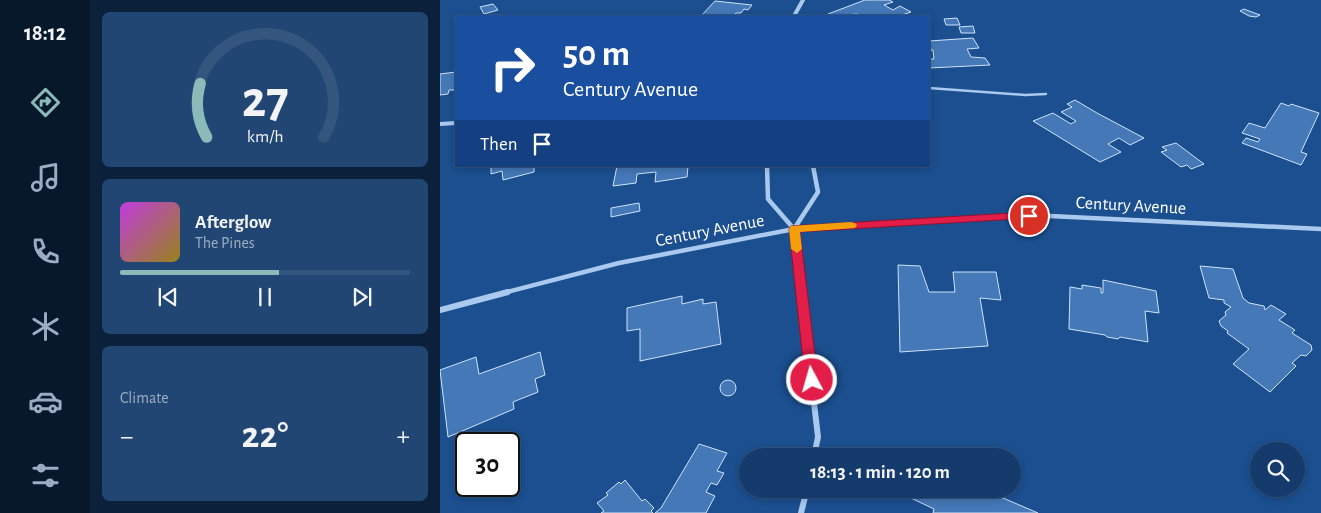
<!DOCTYPE html>
<meta charset="utf-8">
<style>
:root{--surface:#143b6b;--page:#214673;--text:#f1f3f6;--muted:#9dadc1;--line:#33557e;--accent:#8bbbb9}
body{margin:0;font-family:"Alegreya Sans",sans-serif;background:var(--page);color:var(--text);height:100vh;display:flex;flex-direction:column;font-size:19px;white-space:nowrap}
*{box-sizing:border-box;margin:0}
p{font-size:16px;color:var(--muted)}
.icon{flex:none;width:28px;height:28px;fill:none;stroke:currentColor;stroke-width:2;stroke-linecap:round;stroke-linejoin:round}
.map{position:relative;flex:1;overflow:hidden}
.sheet{display:flex;flex-direction:column;gap:12px;padding:12px;background:#0b203b;width:350px}
.sheet>*{flex:none}
.hud{position:absolute;left:15px;top:15px;width:475px;height:152px;border-radius:0px;box-shadow:0 2px 8px #0003,0 0 0 1px var(--line);background:#1a4fa0;color:#fff;overflow:hidden}
.fabs{position:absolute;left:810px;top:442px;display:grid;gap:10px}
.fabs a{display:grid;place-items:center;width:55px;height:55px;border-radius:50%;background:var(--surface);box-shadow:0 2px 8px #0003,0 0 0 1px var(--line);font-size:25px}
.speed{position:absolute;left:15px;top:432px;display:flex;gap:10px;font-size:25px;font-weight:700;text-align:center}
.speed>*{display:grid;place-content:center;width:65px;height:65px;border-radius:50%;background:var(--surface);box-shadow:0 2px 8px #0003,0 0 0 1px var(--line);line-height:1}
.speed .limit{border:2px solid #111;border-radius:8px;background:#fff;color:#111}
.pin{position:absolute;display:grid;place-items:center;width:42px;height:42px;color:#fff;margin:-21px;border:2px solid #fff;border-radius:50%;box-shadow:0 1px 5px #0007}
.me{position:absolute;width:55px;margin:-28px;rotate:354deg;stroke-linejoin:round;filter:drop-shadow(0 0 4px #0008)}
.turn{display:flex;align-items:center;gap:18px;height:105px;padding:0 25px;font-size:22px}
.turn .icon{width:65px;height:65px;stroke-width:2.5}
.turn b{display:block;font-size:35px;line-height:42px}
.then{display:flex;align-items:center;height:48px;padding:0 25px;background:#0003;gap:10px;font-size:19px}
.big{font-size:38px;font-weight:600;line-height:1.1}
.sheet .card{flex:1;display:flex;flex-direction:column;justify-content:center;gap:8px;min-width:0;padding:0 18px;border-radius:8px;background:var(--page)}
.sheet .dial{align-items:center;gap:0}
.dial svg{height:130px;overflow:visible;fill:none;stroke:var(--line);stroke-width:7;stroke-linecap:round;text-anchor:middle}
.dial text{fill:var(--text);stroke:none}
.song{display:flex;align-items:center;gap:15px}
.cover{width:60px;height:60px;border-radius:8px;background:linear-gradient(135deg,hsl(290 70% 55%),hsl(50 70% 35%))}
.played{height:5px;border-radius:2px;background:linear-gradient(90deg,var(--accent) 55%,var(--line) 55%)}
.keys{display:flex;justify-content:space-around;direction:ltr}
.heat{display:flex;justify-content:space-between;align-items:center;font-size:28px;direction:ltr}
.trip{position:absolute;left:299px;top:448px;width:282px;height:50px;border-radius:25px;background:var(--surface);box-shadow:0 2px 8px #0003,0 0 0 1px var(--line);font-weight:600;line-height:50px;text-align:center}
main{display:flex;flex:1;min-height:0}
.tabs{display:flex;flex-direction:column;width:90px;justify-content:space-around;align-items:center;background:#08182b;color:var(--muted)}
.tabs .icon{width:35px;height:35px}
.tabs .selected{color:var(--accent)}
.tabs b{font-size:22px;color:var(--text)}
.map>svg:first-child{display:block}
</style>
<main>
<nav class="tabs">
<b>18:12</b>
<svg class="icon selected" aria-label="directions" viewBox="0 0 24 24"><path d="M12 3l9 9-9 9-9-9zM9 14v-3h6M13 9l2 2-2 2"/></svg>
<svg class="icon" aria-label="music" viewBox="0 0 24 24"><path d="M9 18V5l10-2v13"/><circle cx="6" cy="18" r="3"/><circle cx="16" cy="16" r="3"/></svg>
<svg class="icon" aria-label="phone" viewBox="0 0 24 24"><path d="M5 4h4l2 5-3 2q2 4 5 5l2-3 5 2v4C11 20 4 13 5 4z"/></svg>
<svg class="icon" aria-label="climate" viewBox="0 0 24 24"><path d="M12 3v18M4 7l16 10M4 17L20 7"/></svg>
<svg class="icon" aria-label="car" viewBox="0 0 24 24"><path d="M5 17H2v-5l4-1 3-4h7l3 4 3 1v5h-3M9 17h6M6 11h13"/><circle cx="7" cy="17" r="2"/><circle cx="17" cy="17" r="2"/></svg>
<svg class="icon" aria-label="filters" viewBox="0 0 24 24"><path d="M4 7h16M4 17h16"/><circle cx="9" cy="7" r="2"/><circle cx="15" cy="17" r="2"/></svg>
</nav>
<section class="sheet">
<div class="card dial"><svg viewBox="0 0 100 80">
<path d="M14 69A42 42 0 1 1 86 69"/>
<path d="M14 69A42 42 0 0 1 10 36" stroke="#8bbbb9"/>
<text x="50" y="56" font-size="32" font-weight="700">27</text>
<text x="50" y="72" font-size="11">km/h</text>
</svg></div>
<div class="card">
<div class="song"><i class="cover"></i><div><b>Afterglow</b><p>The Pines</p></div></div>
<div class="played"></div>
<div class="keys"><svg class="icon" aria-label="previous" viewBox="0 0 24 24"><path d="M18 5L8 12l10 7zM5 5v14"/></svg><svg class="icon" aria-label="pause" viewBox="0 0 24 24"><path d="M8 5v14M16 5v14"/></svg><svg class="icon" aria-label="next" viewBox="0 0 24 24"><path d="M6 5l10 7-10 7zM19 5v14"/></svg></div>
</div>
<div class="card"><p>Climate</p>
<div class="heat"><a>−</a><b class="big">22°</b><a>+</a></div>
</div>
</section>
<div class="map">
<svg width="881" height="513" viewBox="0 0 881 513">
<rect width="100%" height="100%" fill="#1b4f8f"/>
<g fill="#4478b7" stroke="#cfe3fa">
<polygon points="425,0 449,0 453,2 444,5 453,10 460,6 471,12 459,16 420,16 417,14 392,16 388,14"/>
<polygon points="275,1 312,5 308,10 304,9 301,13 296,13 293,16 261,16"/>
<polygon points="53,4 58,10 44,14 40,7"/>
<polygon points="804,9 809,11 820,15 816,17 809,16 800,11"/>
<polygon points="517,18 520,25 506,25 504,19"/>
<polygon points="533,26 535,33 521,33 519,27"/>
<polygon points="533,38 539,48 527,49 531,57 545,58 550,65 489,68 489,59 494,59 493,50 489,50 489,41"/>
<polygon points="16,72 16,90 9,90 8,94 0,95 0,74"/>
<polygon points="635,100 657,113 704,138 690,145 679,138 668,144 681,152 660,162 593,121 613,113 631,124 636,121 621,112 632,107 627,104"/>
<polygon points="841,103 849,106 851,104 879,113 861,152 867,154 861,165 802,143 806,138 818,142 820,139 802,133 809,123 825,128"/>
<polygon points="736,143 764,164 751,169 747,165 741,167 721,152 727,150 722,147"/>
<polygon points="51,166 94,166 94,172 63,180 62,171 51,174"/>
<polygon points="177,166 248,166 247,177 215,182 216,172 197,174 196,183 173,186"/>
<polygon points="199,203 200,211 171,217 171,208"/>
<polygon points="458,265 480,266 489,292 515,292 513,272 556,272 561,300 540,298 548,346 460,352"/>
<polygon points="760,266 793,269 803,298 809,303 824,306 825,310 831,305 846,314 839,320 855,330 852,333 871,345 872,350 866,356 861,355 852,363 856,366 830,392 793,364 809,349 787,333 788,331 781,326 779,321 786,315 785,312 791,307 784,303 784,300 769,298"/>
<polygon points="663,280 716,291 719,313 705,311 708,342 680,337 678,339 667,337 665,335 629,329 630,287 642,289 642,285 661,288 661,293 663,293"/>
<polygon points="242,296 242,304 263,299 263,304 276,302 281,344 200,361 200,329 187,331 187,308"/>
<polygon points="100,352 105,375 95,379 98,392 73,402 74,409 8,437 0,370 36,357 39,374"/>
<circle cx="288" cy="388" r="8"/>
<polygon points="259,444 287,453 277,471 284,473 277,485 271,483 266,492 275,496 266,513 215,513 221,508"/>
<polygon points="185,480 202,501 205,499 214,508 211,511 213,513 161,513 164,511 157,503 168,495 166,493 179,482 181,484"/>
<polygon points="452,489 542,489 598,513 493,513 494,509"/>
</g>
<g fill="none" stroke-linecap="round" stroke-linejoin="round">
<polyline stroke="#a9c9ee" stroke-width="2.5" points="489,88 585,95 606,94"/>
<g stroke="#a9c9ee" stroke-width="4">
<polyline points="354,16 363,0"/>
<polyline points="0,124 16,123"/>
</g>
<g stroke="#a9c9ee" stroke-width="4.5">
<polyline points="327,166 328,199 354,229 361,293"/>
<polyline points="354,229 378,192 373,166"/>
<polyline points="63,293 179,263 354,229 589,215 881,229"/>
</g>
<g stroke="#a9c9ee" stroke-width="6">
<polyline points="361,292 378,437 374,456"/>
<polyline points="0,310 68,292"/>
<polyline points="361,513 367,489"/>
</g>
</g>
<polygon fill="#e11d48" stroke="#92132f" points="589,212 593,213 595,216 593,218 360,232 378,380 376,384 372,386 367,384 365,380 349,229 351,226"/>
<polygon fill="#f59e0b" points="411,222 415,223 417,225 415,228 360,232 362,249 357,253 351,249 349,229 351,226"/>
<g text-anchor="middle" dominant-baseline="central" stroke-width="5" stroke-linejoin="round" paint-order="stroke">
<g font-size="18" fill="#fff" stroke="#1b4f8f">
<text transform="translate(691 206) rotate(3)">Century Avenue</text>
<text transform="translate(270 231) rotate(-11)">Century Avenue</text>
</g>
</g>
</svg>
<div class="fabs">
<a><svg class="icon" aria-label="search" viewBox="0 0 24 24"><circle cx="10" cy="10" r="6"/><path d="M15 15l6 6"/></svg></a>
</div>
<div class="speed"><div class="limit">30</div></div>
<div class="pin" style="left:589px;top:216px;background:#d93025"><svg class="icon" aria-label="arrive" viewBox="0 0 24 24"><path d="M6 21V4h12l-3 4 3 4H6"/></svg></div>
<svg class="me" style="left:372px;top:380px" viewBox="-20 -20 40 40"><circle r="17" fill="#e11d48" stroke="#fff" stroke-width="3"/><path d="M0-11L8 9 0 5-8 9z" fill="#fff"/></svg>
<div class="trip">18:13 · 1 min · 120 m</div>
<div class="hud">
<div class="turn"><svg class="icon" aria-label="right" viewBox="0 0 24 24"><path d="M7 20v-9h11M14 6l5 5-5 5"/></svg><div><b>50 m</b>Century Avenue</div></div>
<div class="then">Then<svg class="icon" aria-label="arrive" viewBox="0 0 24 24"><path d="M6 21V4h12l-3 4 3 4H6"/></svg></div>
</div>
</div>
</main>
